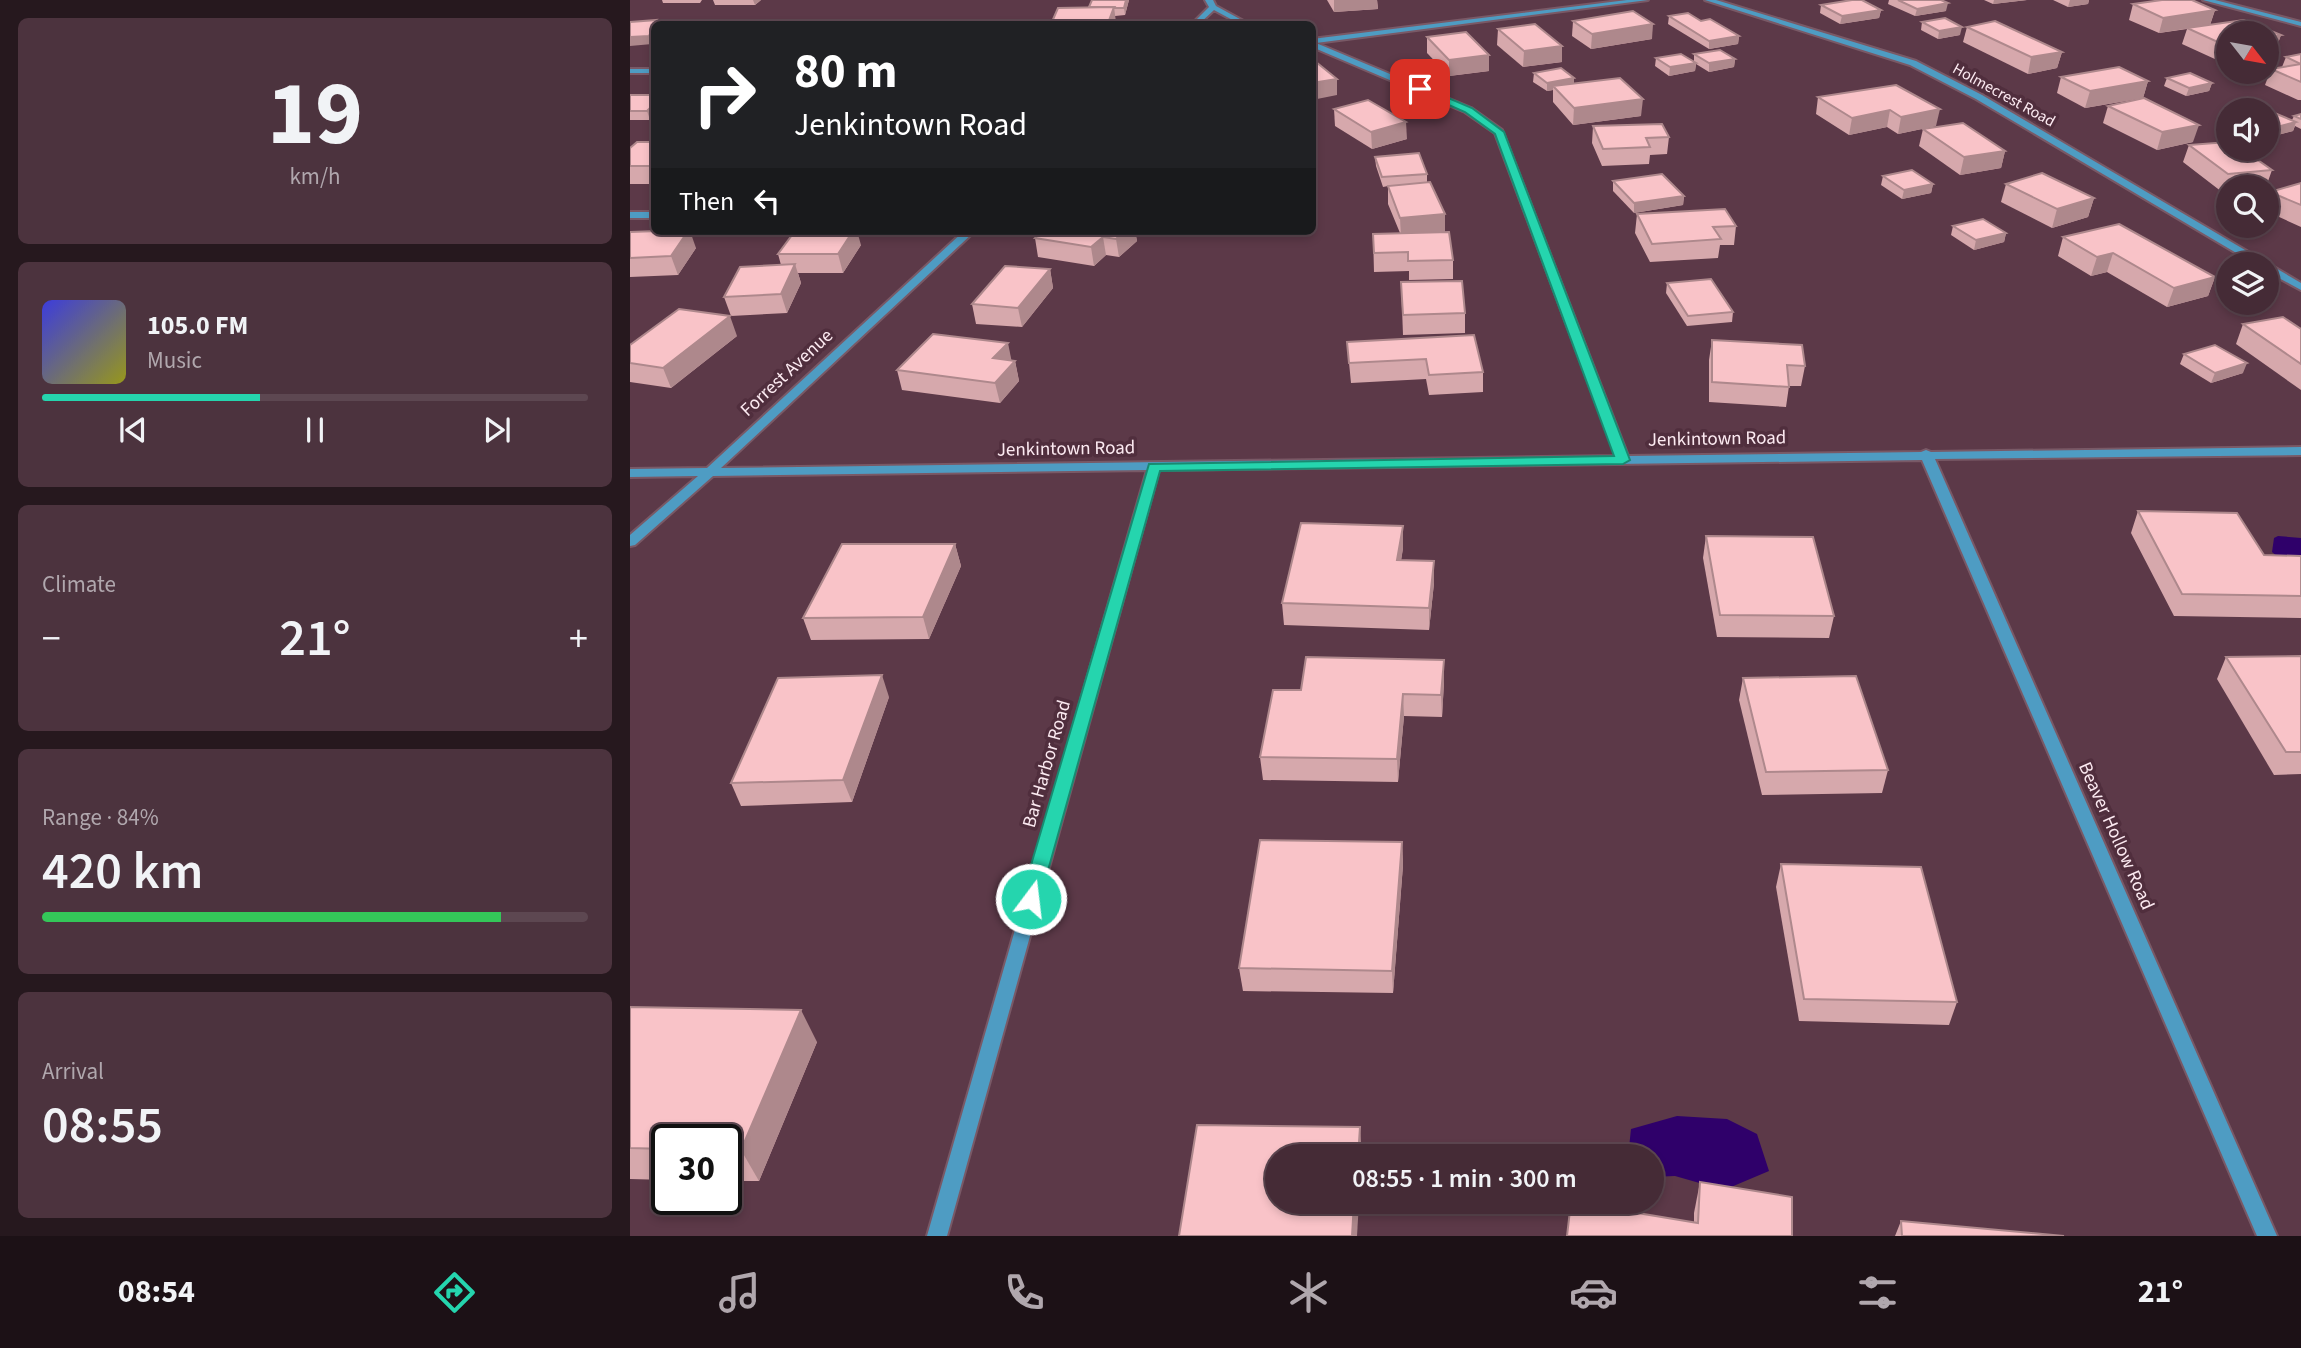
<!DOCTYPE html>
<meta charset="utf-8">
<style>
:root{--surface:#452b36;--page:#4c333e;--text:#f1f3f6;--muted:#b0a7ad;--line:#5d4751;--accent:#25d5ae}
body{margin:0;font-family:"Source Sans 3",sans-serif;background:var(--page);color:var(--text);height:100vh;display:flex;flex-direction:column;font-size:26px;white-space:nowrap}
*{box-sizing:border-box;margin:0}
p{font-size:23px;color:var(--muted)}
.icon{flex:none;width:38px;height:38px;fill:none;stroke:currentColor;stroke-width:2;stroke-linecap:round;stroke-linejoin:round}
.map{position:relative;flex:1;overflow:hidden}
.drawer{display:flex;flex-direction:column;gap:18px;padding:18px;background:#26181e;width:630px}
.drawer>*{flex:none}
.guide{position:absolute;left:21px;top:21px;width:665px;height:214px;border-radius:10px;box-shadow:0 4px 10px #0003,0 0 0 2px var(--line);background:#202124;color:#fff;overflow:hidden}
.needle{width:46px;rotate:121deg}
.controls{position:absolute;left:1586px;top:21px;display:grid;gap:14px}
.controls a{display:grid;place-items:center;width:63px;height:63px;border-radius:50%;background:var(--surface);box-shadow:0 4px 10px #0003,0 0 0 2px var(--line);font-size:35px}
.speed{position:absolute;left:21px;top:1124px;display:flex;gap:14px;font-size:35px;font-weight:700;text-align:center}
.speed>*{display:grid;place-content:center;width:91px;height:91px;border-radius:50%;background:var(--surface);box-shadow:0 4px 10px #0003,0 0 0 2px var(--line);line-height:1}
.speed .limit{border:4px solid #111;border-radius:10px;background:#fff;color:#111}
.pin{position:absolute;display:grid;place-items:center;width:60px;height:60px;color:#fff;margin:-30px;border-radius:14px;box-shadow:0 4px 10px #0006}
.me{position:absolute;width:77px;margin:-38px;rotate:15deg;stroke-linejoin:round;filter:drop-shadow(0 0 5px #0008)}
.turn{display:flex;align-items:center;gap:24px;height:147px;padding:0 28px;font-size:32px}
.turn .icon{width:91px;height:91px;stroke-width:2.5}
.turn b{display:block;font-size:49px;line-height:60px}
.then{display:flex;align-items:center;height:66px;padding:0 28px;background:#0003;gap:14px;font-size:26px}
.big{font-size:52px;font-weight:600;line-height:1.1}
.drawer .tile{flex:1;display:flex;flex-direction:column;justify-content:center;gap:10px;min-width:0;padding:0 24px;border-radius:10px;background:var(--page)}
.drawer .dial{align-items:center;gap:0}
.dial b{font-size:91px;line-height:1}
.song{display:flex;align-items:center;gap:21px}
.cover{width:84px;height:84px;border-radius:10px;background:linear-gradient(135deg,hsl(240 70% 55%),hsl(60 70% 35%))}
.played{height:7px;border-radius:4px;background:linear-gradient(90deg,var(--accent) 40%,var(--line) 40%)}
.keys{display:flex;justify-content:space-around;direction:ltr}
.heat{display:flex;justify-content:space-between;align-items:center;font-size:38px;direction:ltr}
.charge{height:10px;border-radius:5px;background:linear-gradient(90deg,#34c759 84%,var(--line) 0)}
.trip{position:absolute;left:635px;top:1144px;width:399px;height:70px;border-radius:35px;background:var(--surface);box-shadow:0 4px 10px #0003,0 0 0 2px var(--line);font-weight:600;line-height:70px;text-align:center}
.dock{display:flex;height:112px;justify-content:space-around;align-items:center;background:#1c1116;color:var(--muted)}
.dock .icon{width:49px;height:49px}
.dock .current{color:var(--accent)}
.dock b{font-size:32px;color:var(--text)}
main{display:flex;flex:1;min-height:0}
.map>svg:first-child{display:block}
</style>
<main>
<section class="drawer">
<div class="tile dial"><b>19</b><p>km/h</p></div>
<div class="tile">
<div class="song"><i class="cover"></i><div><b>105.0 FM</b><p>Music</p></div></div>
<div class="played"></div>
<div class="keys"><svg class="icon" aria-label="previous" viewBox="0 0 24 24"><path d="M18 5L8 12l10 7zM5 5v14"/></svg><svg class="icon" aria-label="pause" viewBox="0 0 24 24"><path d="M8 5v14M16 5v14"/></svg><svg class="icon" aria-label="next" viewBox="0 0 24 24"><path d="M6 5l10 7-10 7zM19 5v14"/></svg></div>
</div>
<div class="tile"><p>Climate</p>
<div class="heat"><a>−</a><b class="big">21°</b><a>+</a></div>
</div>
<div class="tile"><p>Range · 84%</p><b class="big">420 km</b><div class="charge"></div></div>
<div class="tile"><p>Arrival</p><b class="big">08:55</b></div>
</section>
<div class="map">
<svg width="1671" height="1236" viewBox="0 0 1671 1236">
<rect width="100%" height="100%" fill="#5c3948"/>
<g fill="#2f006a">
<polygon points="1648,536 1671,538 1671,563 1649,558 1642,552 1644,538"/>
<polygon points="1047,1116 1097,1119 1127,1134 1139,1171 1094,1190 1045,1176 1022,1177 1022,1157 998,1157 1001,1129"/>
</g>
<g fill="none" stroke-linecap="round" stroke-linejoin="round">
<defs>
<g id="street">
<polygon points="575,0 583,0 586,6 619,24 610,24 584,10 569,24 562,24 579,7"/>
<polygon points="997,0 1018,0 686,43 841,108 872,130 998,456 1291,452 1296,450 1301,452 1671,447 1671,455 1305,459 1647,1236 1627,1236 1292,460 529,470 317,1236 297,1236 517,470 83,476 5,545 0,546 0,535 68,476 0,477 0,469 77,468 334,231 345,231 91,468 986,456 865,133 835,112 682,47 682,39"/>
<polygon points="1075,0 1086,0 1286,61 1352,95 1671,283 1671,290 1636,271 1636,264 1625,264 1346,99 1280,65"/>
<polygon points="1573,0 1585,0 1671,22 1671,26"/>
<rect x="0" y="69" width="24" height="4"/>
<rect x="0" y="212" width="24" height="6"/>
</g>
</defs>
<use href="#street" stroke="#795966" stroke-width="4"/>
<use href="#street" fill="#4e9cc3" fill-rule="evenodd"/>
</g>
<g fill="#d6a8ac">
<polygon points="32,0 72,0 70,3 33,3"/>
<polygon points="83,0 131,0 125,5 85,5"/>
<polygon points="462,0 499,0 495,15 485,16 485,24 421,24 459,7"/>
<polygon points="697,0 747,0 748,9 704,12"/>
<polygon points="1259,0 1311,0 1316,11 1285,16 1258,4"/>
<polygon points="1354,0 1397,0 1363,4"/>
<polygon points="1423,0 1459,0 1458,4 1438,7"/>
<polygon points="1532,0 1562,0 1585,10 1580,25 1614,20 1651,35 1645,51 1636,52 1636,33 1598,33 1598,58 1587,60 1552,44 1557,29 1529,33 1499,20 1503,4"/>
<polygon points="1191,5 1251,10 1249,18 1210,24 1190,13"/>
<polygon points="1039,16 1071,21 1109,36 1108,44 1079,49 1038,24"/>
<polygon points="943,21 1022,39 961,49 942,36"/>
<polygon points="1292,22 1330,35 1308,39 1291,30"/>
<polygon points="1337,27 1432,52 1427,68 1398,74 1333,42"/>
<polygon points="868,29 932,46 932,62 893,67 867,45"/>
<polygon points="797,37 859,55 859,71 819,76 797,53"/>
<polygon points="1064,54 1105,59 1104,67 1079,72 1066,64 1065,71 1039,76 1025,66 1026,58 1064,61"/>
<polygon points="1671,54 1671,100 1668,100 1635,85 1641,69 1652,67 1656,57"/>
<polygon points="904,73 944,83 1011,116 943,125 923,102 923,90 917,91 903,82"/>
<polygon points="1431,77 1518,81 1513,98 1455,108 1427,93"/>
<polygon points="1537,78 1582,83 1579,91 1556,96 1534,86"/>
<polygon points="1266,85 1306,126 1268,134 1257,127 1219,135 1186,114 1188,97"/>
<polygon points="0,95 24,95 20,120 0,120"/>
<polygon points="1478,106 1563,142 1527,150 1473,123"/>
<polygon points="704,109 777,139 742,149 705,126"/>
<polygon points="1636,113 1662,120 1664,116 1671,114 1671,129 1665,126 1663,131 1640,137 1636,135"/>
<polygon points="963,126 1039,137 1037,154 1020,155 1019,164 972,166 962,143"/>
<polygon points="1293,129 1375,151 1371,168 1330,175 1289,146"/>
<polygon points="24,142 24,184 0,184 0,148"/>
<polygon points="1559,145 1642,170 1636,187 1598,187 1598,191 1592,192 1553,162"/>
<polygon points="745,157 797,174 797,182 815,214 815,232 823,260 823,279 779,280 779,271 744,272 743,234 770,233 758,204 758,186 753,187 746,166"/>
<polygon points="1253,176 1303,184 1301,193 1272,199 1251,185"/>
<polygon points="983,181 1054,196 1053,205 1004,213 983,191"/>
<polygon points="1671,183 1671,227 1636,211 1636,203 1640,192"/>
<polygon points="1376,184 1464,198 1458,217 1422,228 1371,202"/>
<polygon points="1007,214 1106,226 1104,245 1090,245 1088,258 1020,262 1005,233"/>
<polygon points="1323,226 1376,233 1374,242 1344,250 1321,235"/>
<polygon points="505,231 507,241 489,257 476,255 464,266 408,257 405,238"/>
<polygon points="0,232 66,248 48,275 0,277"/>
<polygon points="1433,237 1585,277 1578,296 1537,307 1477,272 1461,276 1428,256"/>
<polygon points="231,245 213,273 168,273 171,283 157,313 101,316 94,297 151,265 148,254"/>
<polygon points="420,269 423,288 392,327 346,324 342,304"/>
<polygon points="771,282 835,313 835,333 773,335"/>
<polygon points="1037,283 1103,312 1102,322 1057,326 1036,293"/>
<polygon points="1613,324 1671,329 1671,390 1606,344"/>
<polygon points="107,336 41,388 0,382 0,345"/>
<polygon points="1082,340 1175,366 1171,386 1159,386 1156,407 1079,402 1079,360"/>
<polygon points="717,342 853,372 853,392 799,395 796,379 721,383"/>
<polygon points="1554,354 1613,373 1581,383 1550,364"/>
<polygon points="381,361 385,361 389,381 370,403 272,390 267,370"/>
<polygon points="1508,511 1634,555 1671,556 1671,618 1544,616 1501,533"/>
<polygon points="773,526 773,548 771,560 804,583 799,630 654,625 652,603"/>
<polygon points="1076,536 1204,616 1199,638 1087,637 1073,558"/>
<polygon points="325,544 331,566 299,639 181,640 173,618"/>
<polygon points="1671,656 1671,774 1644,775 1587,679 1596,657"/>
<polygon points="1113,678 1258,770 1252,793 1132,795 1109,700"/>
<polygon points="814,682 812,717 774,716 768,782 633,780 630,757 671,690"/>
<polygon points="259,697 222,802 111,806 101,783"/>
<polygon points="772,842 773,865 763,993 613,991 609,968"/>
<polygon points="1151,864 1327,1002 1319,1025 1169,1021 1146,887"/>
<polygon points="0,1007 187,1042 129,1181 96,1181 96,1139 37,1139 37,1180 0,1179"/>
<polygon points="1070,1182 1162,1236 1064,1222 1064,1213"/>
<polygon points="1271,1221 1434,1236 1265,1236"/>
</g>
<g fill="#ae888c">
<polygon points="123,0 131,0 125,5"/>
<polygon points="496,0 499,0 495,15 494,8"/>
<polygon points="704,0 747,0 748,9 704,12"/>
<polygon points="1364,0 1397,0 1363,4"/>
<polygon points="1440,0 1459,0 1458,4 1438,7"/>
<polygon points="1318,3 1316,11 1285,16 1287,9"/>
<polygon points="484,7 486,22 485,24 478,24"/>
<polygon points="1251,10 1249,18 1210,24 1212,16"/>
<polygon points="1585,10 1580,25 1529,33 1533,18"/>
<polygon points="1023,24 1022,39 961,49 962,34"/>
<polygon points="24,25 24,39 22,44 0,46 0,37"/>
<polygon points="1332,27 1330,35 1308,39 1309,31"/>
<polygon points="1651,35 1645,51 1636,52 1636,37"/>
<polygon points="1109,36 1108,44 1079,49 1079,41"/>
<polygon points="1598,43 1598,58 1587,60 1592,44"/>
<polygon points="932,46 932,62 893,67 894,51"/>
<polygon points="1432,52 1427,68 1398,74 1401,57"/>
<polygon points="859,55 859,71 819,76 819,60"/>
<polygon points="1105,59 1104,67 1079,72 1079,63"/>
<polygon points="1066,63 1065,71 1039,76 1040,67"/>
<polygon points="944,78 944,86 923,86 923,90 917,91 917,83"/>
<polygon points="707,79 707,95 682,100 682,83"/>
<polygon points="1518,81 1513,98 1455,108 1460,91"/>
<polygon points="1582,83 1579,91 1556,96 1559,88"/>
<polygon points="1013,99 1011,116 943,125 944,108"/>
<polygon points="24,104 24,116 20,120 17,111"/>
<polygon points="1310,109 1306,126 1268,134 1271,117"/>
<polygon points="1260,110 1257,127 1219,135 1222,118"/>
<polygon points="776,122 777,139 742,149 741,132"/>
<polygon points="1666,122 1663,131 1640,137 1643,128"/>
<polygon points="1569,125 1563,142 1527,150 1532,132"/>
<polygon points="1375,151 1371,168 1330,175 1334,157"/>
<polygon points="1303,184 1301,193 1272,199 1274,190"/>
<polygon points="1054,196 1053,205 1004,213 1004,203"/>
<polygon points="1464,198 1458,217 1422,228 1427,209"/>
<polygon points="815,214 815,232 771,236 770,218"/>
<polygon points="58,231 60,231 66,248 48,275 41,256"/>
<polygon points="223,231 227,231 231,245 213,273 208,254"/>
<polygon points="494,231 505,231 507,241 489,257 486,239"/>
<polygon points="1376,233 1374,242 1344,250 1346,240"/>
<polygon points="473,237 476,255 464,266 461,247"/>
<polygon points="1483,253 1477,272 1461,276 1467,257"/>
<polygon points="165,264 171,283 157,313 151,294"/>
<polygon points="420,269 423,288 392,327 388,308"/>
<polygon points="1585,277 1578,296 1537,307 1544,288"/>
<polygon points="100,316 107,336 41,388 33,368"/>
<polygon points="378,343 382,363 363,358"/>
<polygon points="385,361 389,381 370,403 365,383"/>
<polygon points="1617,363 1613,373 1581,383 1585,373"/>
<polygon points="773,526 773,548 768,582 767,560"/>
<polygon points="325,544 331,566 299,639 293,617"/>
<polygon points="804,561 804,583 799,630 799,608"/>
<polygon points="814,660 814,682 812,717 811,695"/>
<polygon points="252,675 259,697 222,802 213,780"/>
<polygon points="773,694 774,716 768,782 767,759"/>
<polygon points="772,842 773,865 763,993 762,971"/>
<polygon points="171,1010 187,1042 129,1181 111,1150"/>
<polygon points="730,1127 732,1157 728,1157"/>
<polygon points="724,1202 729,1202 727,1236 722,1236"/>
</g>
<g fill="#f9c3c8" stroke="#ae888c" stroke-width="2">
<polygon points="462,0 496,0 494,8 483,8 484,7 459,7"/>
<polygon points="1222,0 1232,0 1251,10 1212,16 1191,5"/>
<polygon points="1268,0 1311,0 1318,3 1287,9"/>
<polygon points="1532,0 1562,0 1585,10 1533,18 1503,4"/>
<polygon points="484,7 478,23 421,24 428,8"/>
<polygon points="1003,11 1023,24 962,34 943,21"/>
<polygon points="1058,13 1071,21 1080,19 1109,36 1079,41 1039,16"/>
<polygon points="1315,18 1332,27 1309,31 1292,22"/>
<polygon points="27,20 19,36 0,37 0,22"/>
<polygon points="350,20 348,24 305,24 307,21"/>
<polygon points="1614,20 1651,35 1636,37 1636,33 1598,33 1598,43 1592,44 1557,28"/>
<polygon points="190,21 230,21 227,24 187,24"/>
<polygon points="287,21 285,24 244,24 246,22"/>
<polygon points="1365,21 1432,52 1401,57 1337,27"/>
<polygon points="905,24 932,46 894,51 868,29"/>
<polygon points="836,32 859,55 819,60 797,37"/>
<polygon points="1090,50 1105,59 1079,63 1064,54"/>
<polygon points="1051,54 1066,63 1040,67 1026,58"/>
<polygon points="1671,54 1671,82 1641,69 1671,64 1656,57"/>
<polygon points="686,62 707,79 682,83 682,63"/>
<polygon points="1489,67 1518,81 1460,91 1431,77"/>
<polygon points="931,68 944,78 917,83 904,73"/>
<polygon points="1560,73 1582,83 1559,88 1537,78"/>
<polygon points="990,78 1013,99 944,108 923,86"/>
<polygon points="1266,85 1310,109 1271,117 1260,110 1222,118 1188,97"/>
<polygon points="0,95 24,95 24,104 17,111 0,111"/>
<polygon points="1514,98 1569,125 1532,132 1478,106"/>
<polygon points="738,100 776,122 741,132 704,109"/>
<polygon points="1642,112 1666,122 1643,128 1636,125 1636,113"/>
<polygon points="1671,114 1671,119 1664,116"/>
<polygon points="1333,123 1375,151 1334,157 1293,129"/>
<polygon points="1032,124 1039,137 1016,138 1020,147 973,149 963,126"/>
<polygon points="7,142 24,142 24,166 0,166 0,148"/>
<polygon points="1598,142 1598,149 1612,149 1642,170 1598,174 1559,145"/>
<polygon points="789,153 797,174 752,177 745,157"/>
<polygon points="1282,170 1303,184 1274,190 1253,176"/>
<polygon points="1412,173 1464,198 1427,209 1376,184"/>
<polygon points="1032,174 1054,196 1004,203 983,181"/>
<polygon points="800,182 815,214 770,218 758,186"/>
<polygon points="1671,183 1671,205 1640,192"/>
<polygon points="1095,209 1106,226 1083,227 1091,239 1022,244 1007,214"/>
<polygon points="1353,219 1376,233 1346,240 1323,226"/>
<polygon points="1489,224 1585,277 1544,288 1483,253 1467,257 1433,237"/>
<polygon points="28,231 58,231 41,256 0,258 0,232"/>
<polygon points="165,231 223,231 208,254 148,254"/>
<polygon points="413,231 494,231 486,239 473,237 461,247 405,238"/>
<polygon points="819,232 823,260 778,261 778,252 744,253 743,234"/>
<polygon points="165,264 151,294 94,297 110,267"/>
<polygon points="375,266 420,269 388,308 342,304"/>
<polygon points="1081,279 1103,312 1058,316 1037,283"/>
<polygon points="832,281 835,313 773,315 771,282"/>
<polygon points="49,309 100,316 33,368 0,363 0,345"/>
<polygon points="1653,317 1671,329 1671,364 1613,324"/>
<polygon points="303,334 378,343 363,358 385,361 365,383 267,370"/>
<polygon points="844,335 853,372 799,375 796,359 719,363 717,342"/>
<polygon points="1082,340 1172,345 1175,366 1157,365 1159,387 1082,382"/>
<polygon points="1585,345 1617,363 1585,373 1554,354"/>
<polygon points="1508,511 1607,513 1634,555 1671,556 1671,596 1552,594"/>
<polygon points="671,523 773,526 767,560 804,561 799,608 652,603"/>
<polygon points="1076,536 1183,537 1204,616 1090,615"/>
<polygon points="212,544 325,544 293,617 173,618"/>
<polygon points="1671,656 1671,752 1656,752 1596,657"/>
<polygon points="676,657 814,660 811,695 773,694 767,759 630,757 643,690 671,690"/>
<polygon points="252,675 213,780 101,783 148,678"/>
<polygon points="1226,676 1258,770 1136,772 1113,678"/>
<polygon points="630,840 772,842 762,971 609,968"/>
<polygon points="1151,864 1291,867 1327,1002 1174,999"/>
<polygon points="0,1007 171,1010 111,1150 96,1150 96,1139 37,1139 37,1149 0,1148"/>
<polygon points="567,1125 730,1127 728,1157 648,1157 648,1202 724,1202 722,1236 549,1236"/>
<polygon points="1070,1182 1162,1197 1162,1236 937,1236 941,1202 1068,1223"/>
<polygon points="1271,1221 1434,1236 1272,1236"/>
</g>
<polygon fill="#25d5ae" stroke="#188a71" stroke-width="2" points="790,86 842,108 874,132 1000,460 993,464 530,471 410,899 408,904 401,906 394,904 391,899 519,464 984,456 865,134 835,112 787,91 787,87"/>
<g text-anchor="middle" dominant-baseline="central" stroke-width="7" stroke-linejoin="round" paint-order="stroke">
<g font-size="16" fill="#fceaf1" stroke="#502e3d">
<text transform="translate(1374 95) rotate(29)">Holmecrest Road</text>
</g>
<g font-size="19" fill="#fceaf1" stroke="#502e3d">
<text transform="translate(157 373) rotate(-43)">Forrest Avenue</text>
<text transform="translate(1087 439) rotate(-1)">Jenkintown Road</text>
<text transform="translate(436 449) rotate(-1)">Jenkintown Road</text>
<text transform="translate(417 764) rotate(-74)">Bar Harbor Road</text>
<text transform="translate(1486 836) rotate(66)">Beaver Hollow Road</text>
</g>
</g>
</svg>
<div class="controls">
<a><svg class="needle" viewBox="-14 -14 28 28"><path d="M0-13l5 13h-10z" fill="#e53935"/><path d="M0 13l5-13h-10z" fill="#b0a7ad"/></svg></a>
<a><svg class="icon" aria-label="sound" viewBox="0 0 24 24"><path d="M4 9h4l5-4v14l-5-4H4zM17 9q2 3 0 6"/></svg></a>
<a><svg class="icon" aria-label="search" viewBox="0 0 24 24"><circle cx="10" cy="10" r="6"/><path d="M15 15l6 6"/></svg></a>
<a><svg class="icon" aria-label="layers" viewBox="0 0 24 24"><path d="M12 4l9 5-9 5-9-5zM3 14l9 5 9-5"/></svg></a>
</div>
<div class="speed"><div class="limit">30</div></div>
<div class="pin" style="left:790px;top:89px;background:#d93025"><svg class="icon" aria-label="arrive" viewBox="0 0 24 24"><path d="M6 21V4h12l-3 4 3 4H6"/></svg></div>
<svg class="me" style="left:401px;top:899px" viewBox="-20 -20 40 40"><circle r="17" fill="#25d5ae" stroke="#fff" stroke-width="3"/><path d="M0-11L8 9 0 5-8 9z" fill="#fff"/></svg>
<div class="trip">08:55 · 1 min · 300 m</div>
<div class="guide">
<div class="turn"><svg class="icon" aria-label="right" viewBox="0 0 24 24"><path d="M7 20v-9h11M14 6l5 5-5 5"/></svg><div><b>80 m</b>Jenkintown Road</div></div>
<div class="then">Then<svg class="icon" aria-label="left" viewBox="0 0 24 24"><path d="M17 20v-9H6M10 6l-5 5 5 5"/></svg></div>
</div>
</div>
</main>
<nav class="dock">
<b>08:54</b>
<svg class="icon current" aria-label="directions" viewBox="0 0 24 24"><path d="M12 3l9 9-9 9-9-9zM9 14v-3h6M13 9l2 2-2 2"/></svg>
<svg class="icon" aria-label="music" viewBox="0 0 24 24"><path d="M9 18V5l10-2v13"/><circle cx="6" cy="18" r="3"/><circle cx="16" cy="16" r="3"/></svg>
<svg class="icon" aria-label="phone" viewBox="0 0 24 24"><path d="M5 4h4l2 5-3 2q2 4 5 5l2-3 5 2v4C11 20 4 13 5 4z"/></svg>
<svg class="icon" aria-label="climate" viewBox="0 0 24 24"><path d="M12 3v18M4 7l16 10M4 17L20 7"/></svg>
<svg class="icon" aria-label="car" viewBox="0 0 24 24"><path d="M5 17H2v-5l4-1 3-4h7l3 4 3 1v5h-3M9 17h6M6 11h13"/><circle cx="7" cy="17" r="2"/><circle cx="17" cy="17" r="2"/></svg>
<svg class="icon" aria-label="filters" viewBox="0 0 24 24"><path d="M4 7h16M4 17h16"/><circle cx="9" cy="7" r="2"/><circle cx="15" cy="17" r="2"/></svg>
<b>21°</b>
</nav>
